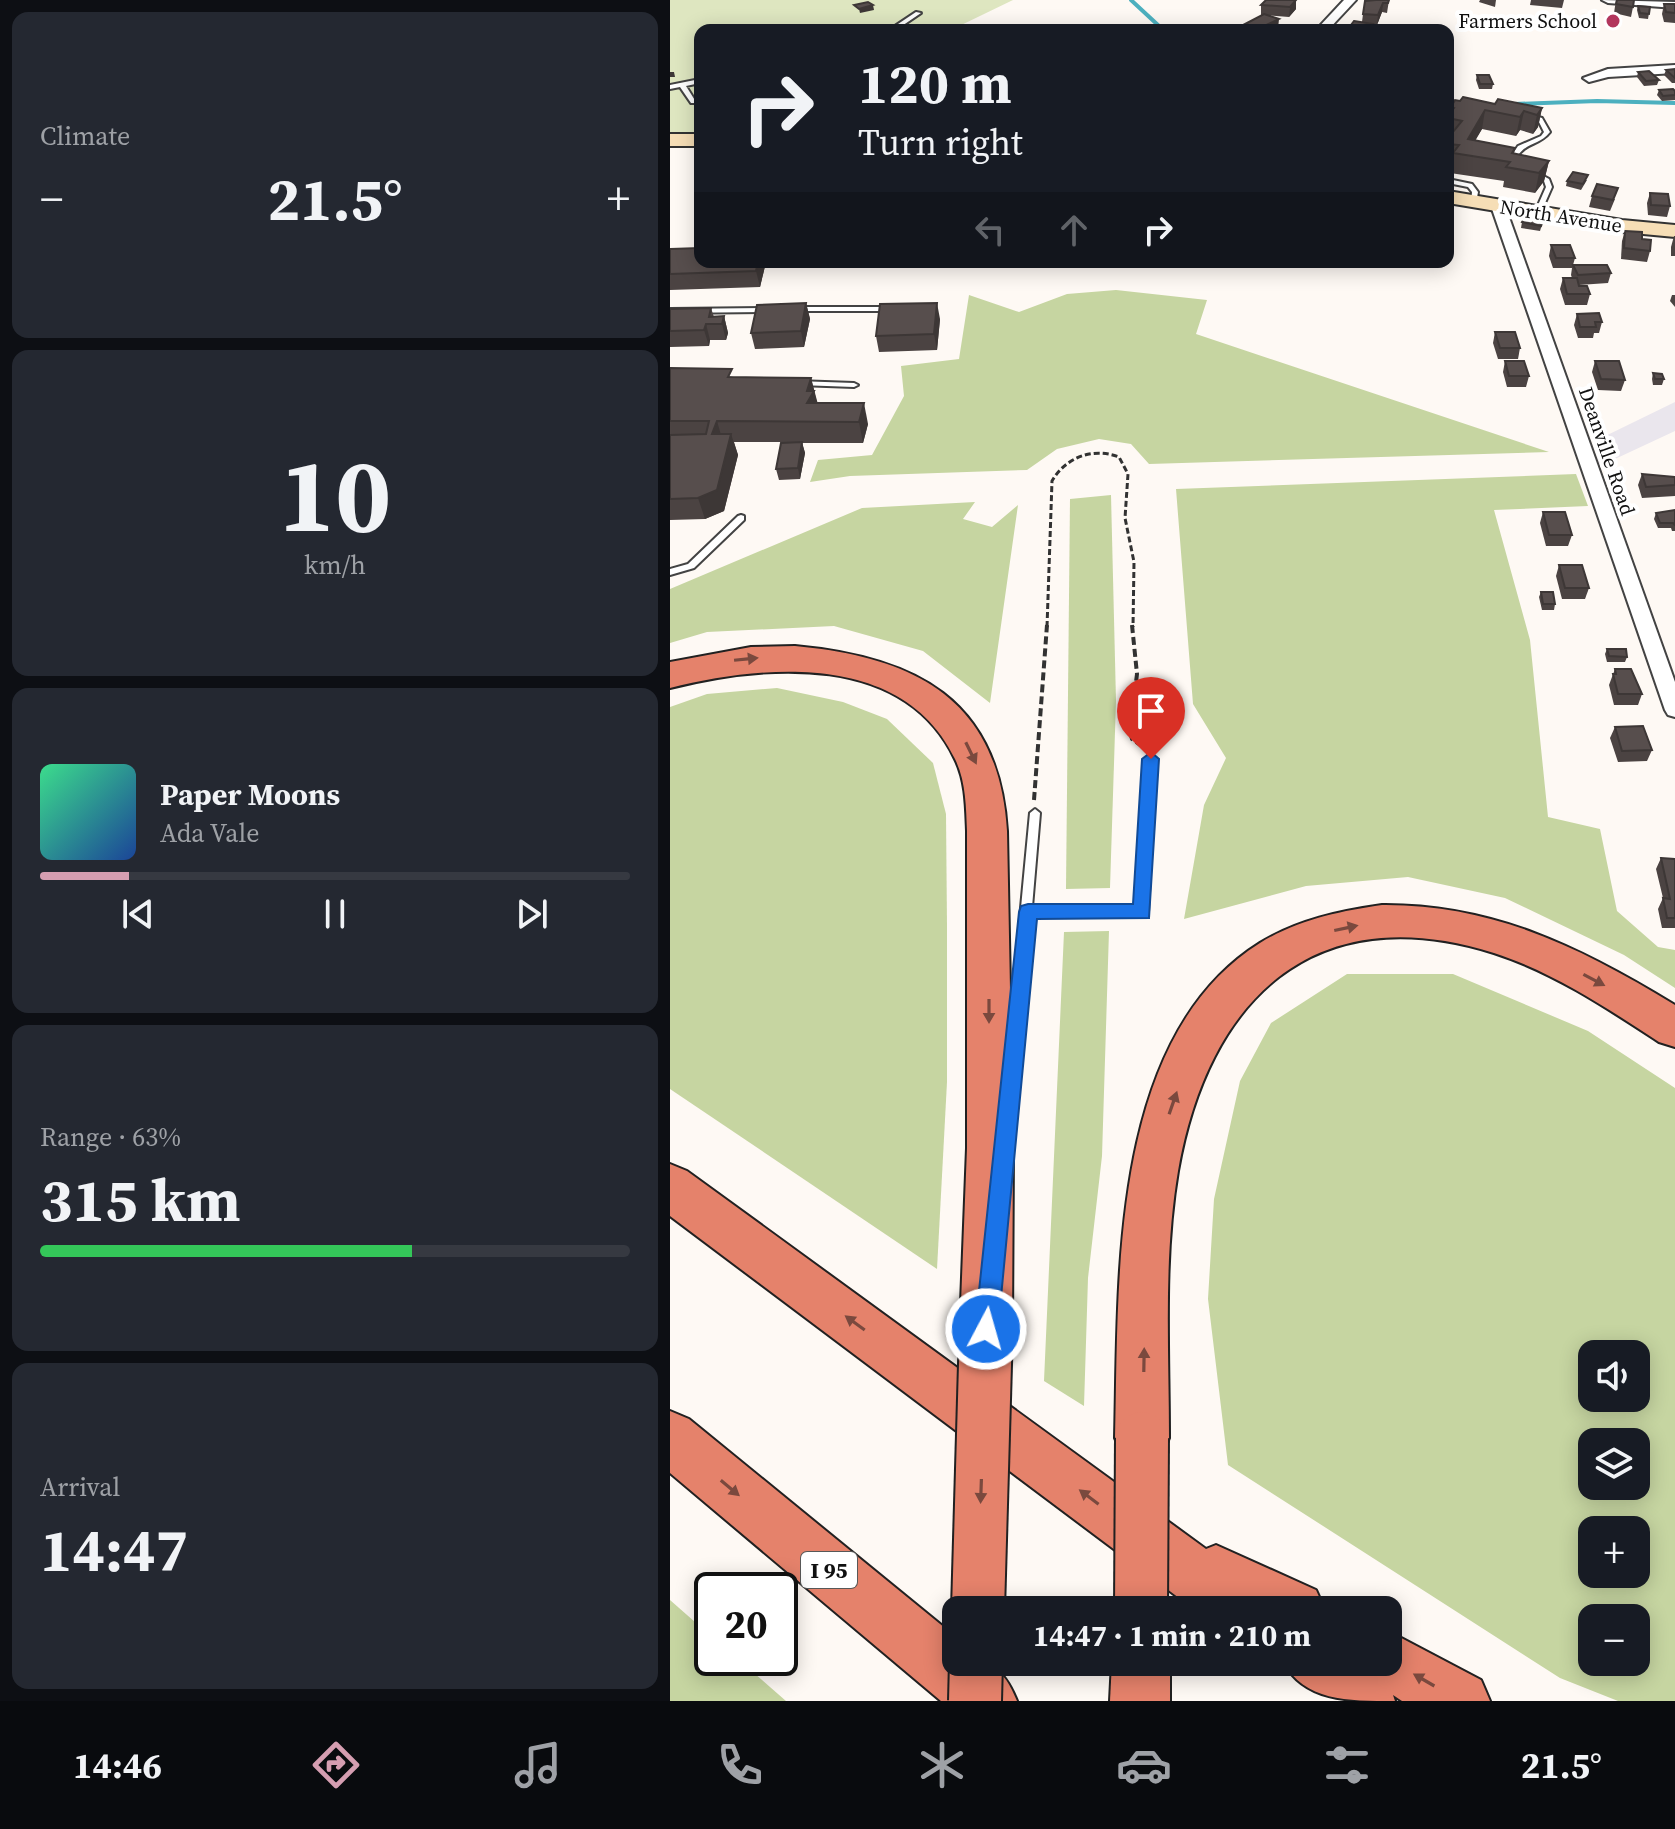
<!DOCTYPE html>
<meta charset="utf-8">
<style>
:root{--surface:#171b24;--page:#242831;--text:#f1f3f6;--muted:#9ea1a6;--line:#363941;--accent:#d59eb1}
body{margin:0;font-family:"Source Serif 4",serif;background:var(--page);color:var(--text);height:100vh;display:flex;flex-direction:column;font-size:30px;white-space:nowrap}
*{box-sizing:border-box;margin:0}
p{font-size:26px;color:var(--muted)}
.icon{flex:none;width:44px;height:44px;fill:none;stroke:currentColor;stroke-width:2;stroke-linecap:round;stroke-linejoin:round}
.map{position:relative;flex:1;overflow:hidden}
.sheet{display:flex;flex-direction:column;gap:12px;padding:12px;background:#0d0f14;width:670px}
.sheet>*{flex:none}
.guide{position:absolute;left:24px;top:24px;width:760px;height:244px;border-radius:16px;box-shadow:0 4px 20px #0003;background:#171b24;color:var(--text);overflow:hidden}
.buttons{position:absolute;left:908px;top:1340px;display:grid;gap:16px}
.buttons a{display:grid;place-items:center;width:72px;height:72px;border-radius:16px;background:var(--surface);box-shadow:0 4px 20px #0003;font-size:40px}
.speed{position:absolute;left:24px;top:1572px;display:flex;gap:16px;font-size:40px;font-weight:700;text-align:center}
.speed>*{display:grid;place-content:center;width:104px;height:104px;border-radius:50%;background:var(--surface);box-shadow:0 4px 20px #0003;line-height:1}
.speed .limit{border:4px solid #111;border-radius:12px;background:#fff;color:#111}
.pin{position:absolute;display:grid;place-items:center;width:68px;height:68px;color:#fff;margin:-82px -34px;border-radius:50% 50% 50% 0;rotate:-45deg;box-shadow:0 0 8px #0007}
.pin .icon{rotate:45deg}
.me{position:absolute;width:88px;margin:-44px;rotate:6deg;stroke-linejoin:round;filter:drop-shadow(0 0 6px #0008)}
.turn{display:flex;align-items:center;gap:28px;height:168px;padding:0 32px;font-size:36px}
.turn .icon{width:104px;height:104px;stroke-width:2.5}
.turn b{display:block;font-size:56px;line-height:68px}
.lanes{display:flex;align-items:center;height:76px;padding:0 32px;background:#0003;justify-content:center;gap:40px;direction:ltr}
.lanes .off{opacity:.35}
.big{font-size:60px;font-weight:700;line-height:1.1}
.sheet .tile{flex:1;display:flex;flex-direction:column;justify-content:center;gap:12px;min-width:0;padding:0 28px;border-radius:16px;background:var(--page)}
.sheet .dial{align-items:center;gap:0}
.dial b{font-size:104px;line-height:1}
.song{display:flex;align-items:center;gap:24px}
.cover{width:96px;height:96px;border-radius:12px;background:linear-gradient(135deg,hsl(150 70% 55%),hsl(220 70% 35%))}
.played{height:8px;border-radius:4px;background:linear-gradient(90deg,var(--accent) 15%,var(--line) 15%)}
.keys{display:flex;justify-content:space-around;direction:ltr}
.heat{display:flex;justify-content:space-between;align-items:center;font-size:44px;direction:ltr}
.charge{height:12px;border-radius:6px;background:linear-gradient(90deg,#34c759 63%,var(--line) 0)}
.trip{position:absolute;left:272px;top:1596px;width:460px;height:80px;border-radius:16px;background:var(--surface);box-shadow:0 4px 20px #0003;font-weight:700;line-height:80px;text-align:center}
.tab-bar{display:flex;height:128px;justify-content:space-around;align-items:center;background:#090b0e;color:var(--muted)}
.tab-bar .icon{width:56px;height:56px}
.tab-bar .on{color:var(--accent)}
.tab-bar b{font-size:36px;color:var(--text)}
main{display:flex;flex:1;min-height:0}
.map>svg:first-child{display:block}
</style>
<main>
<section class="sheet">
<div class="tile"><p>Climate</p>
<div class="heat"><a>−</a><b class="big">21.5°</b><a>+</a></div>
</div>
<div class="tile dial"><b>10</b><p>km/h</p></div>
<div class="tile">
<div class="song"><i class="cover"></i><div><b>Paper Moons</b><p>Ada Vale</p></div></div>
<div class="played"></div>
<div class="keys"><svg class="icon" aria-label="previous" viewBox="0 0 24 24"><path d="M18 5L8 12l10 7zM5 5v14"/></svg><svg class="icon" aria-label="pause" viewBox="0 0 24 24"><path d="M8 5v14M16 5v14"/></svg><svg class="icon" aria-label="next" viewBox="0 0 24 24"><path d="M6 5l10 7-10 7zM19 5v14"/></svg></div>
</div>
<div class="tile"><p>Range · 63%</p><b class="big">315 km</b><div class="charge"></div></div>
<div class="tile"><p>Arrival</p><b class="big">14:47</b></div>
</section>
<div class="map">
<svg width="1005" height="1701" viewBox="0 0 1005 1701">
<rect width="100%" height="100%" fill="#fef9f4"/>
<polygon fill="#eae6ed" points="1005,402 1005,431 930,466 923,442"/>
<polygon fill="#dee6c0" points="0,0 343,0 281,30 30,30 30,133 0,133"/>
<g fill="#c6d5a1" fill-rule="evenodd">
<polygon points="446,290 537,300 526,334 879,452 479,464 461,444 429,439 387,449 357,470 180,476 140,482 148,460 202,455 234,396 231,366 289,359 299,295 349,312 397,294"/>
<polygon points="906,474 918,506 824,510 860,640 878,817 930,829 947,911 988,947 1005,950 1005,988 954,955 835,898 738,877 636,886 514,919 534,805 556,758 523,704 506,489"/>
<polygon points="441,495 446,701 440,888 396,889 400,499"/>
<polygon points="305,502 293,519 322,527 348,505 320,703 253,651 164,626 37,632 0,643 0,589 192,508"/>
<polygon points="107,688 173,702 217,719 263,763 276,814 277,926 277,1082 267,1269 0,1089 0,707 37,694"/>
<polygon points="439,931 432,1156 418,1278 414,1406 374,1381 394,932"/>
<path d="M677,974H783L918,1031L1005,1088V1701H948L890,1678L558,1465L538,1299L544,1199L570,1081L601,1023ZM966,1354V1398H922V1354ZM966,1442V1486H922V1442ZM966,1530V1574H922V1530ZM966,1618V1662H922V1618Z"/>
<polygon points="0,1600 42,1637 42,1658 67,1658 116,1701 0,1701"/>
</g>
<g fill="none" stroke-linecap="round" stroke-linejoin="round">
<g stroke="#4cb0bf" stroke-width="4">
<polyline points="461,0 489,26 486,30"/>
<polyline points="844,104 927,101 1005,103"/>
</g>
<defs>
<g id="lane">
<polygon points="246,12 251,13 226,30 219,30"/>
<polygon points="30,79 30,83 16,86 26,102 25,103 21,103 10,87 0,89 0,85"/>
<path d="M858,114L872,118L880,132C869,146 857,141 846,158L852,166L849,168L840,158L848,146L871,136L874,132L868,120L856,117V115Z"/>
<polygon points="862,172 866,172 879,179 882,187 871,212 868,214 865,212 876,187 874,181 862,174"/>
<polygon points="778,179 802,184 808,192 806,203 801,202 802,192 798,187 778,183"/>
<polygon points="122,307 223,307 227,309 223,311 122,311"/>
<polygon points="102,308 102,312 99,312 0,313 0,309"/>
<polygon points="126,381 184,383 188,385 184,387 129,385 126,385"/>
<polygon points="71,515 74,516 74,520 24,568 0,575 0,569 18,564 68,516"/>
<polygon points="481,755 486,759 478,912 476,915 472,917 361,917 346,1087 344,1091 340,1093 336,1091 334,1087 360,813 365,809 370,813 362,907 467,907 476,759"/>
</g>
<g id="street">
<polygon points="674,0 686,0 658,30 646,30"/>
<polygon points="932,0 1005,2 1005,8 938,3"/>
<polygon points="1005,65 1005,73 938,77 919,82 913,78 938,69"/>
<polygon points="828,202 835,206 1005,682 1005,717 998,715 995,710 821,206"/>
</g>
<g id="secondary">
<rect x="0" y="134" width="30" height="12"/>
<polygon points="778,191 952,220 1005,225 1005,237 952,232 778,203"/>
</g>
<g id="highway">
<path d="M125,646C245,657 329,699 337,831L343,1148L342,1329L334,1347L316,1355L298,1347L290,1329L297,1148V831C296,807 296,781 285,759C234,652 96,664 0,688V662L81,647Z"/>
<path d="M712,905C823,904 912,948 1005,1005V1047L989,1042C937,1008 883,972 824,953C643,896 538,1000 508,1171C493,1259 499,1349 499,1438L491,1457L472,1465L453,1457L445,1438C449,1282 438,1038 590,943C627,920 670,911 712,905Z"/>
<polygon points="0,1164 17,1171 536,1549 546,1545 646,1590 655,1610 525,1610 0,1216"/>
<path d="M0,1411L19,1419L286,1637V1662C322,1662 333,1667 347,1701H271L0,1473Z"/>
<path d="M718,1631L811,1680L820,1701H732L723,1695L725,1701C676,1701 635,1701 613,1662H718Z"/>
<polygon points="442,1662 500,1662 500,1701 440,1701"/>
</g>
</defs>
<use href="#lane" stroke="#434343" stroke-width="4"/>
<use href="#street" stroke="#434343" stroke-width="4"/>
<use href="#secondary" stroke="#323232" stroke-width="4"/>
<use href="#highway" stroke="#212121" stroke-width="4"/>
<path stroke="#323232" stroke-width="3" stroke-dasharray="6 3" stroke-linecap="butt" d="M377,627L382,481C396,457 423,447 449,457L458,474L455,518L464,562L463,627"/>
<g stroke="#323232" stroke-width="4" stroke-dasharray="8 4" stroke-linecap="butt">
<polyline points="462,625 467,674 460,731 462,739 473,747"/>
<polyline points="364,800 377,625"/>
</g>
<use href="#lane" fill="#fff" fill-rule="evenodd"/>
<use href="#street" fill="#fff" fill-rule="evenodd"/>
<use href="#secondary" fill="#f6deb6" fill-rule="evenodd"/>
<use href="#highway" fill="#e5826b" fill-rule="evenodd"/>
<defs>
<g id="highway-bridge">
<polyline points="308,1610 316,1329"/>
<polyline points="471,1610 472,1438"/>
<polyline points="305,1701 306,1662"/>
</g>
</defs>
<use href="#highway-bridge" stroke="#212121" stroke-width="56" stroke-linecap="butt"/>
<use href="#highway-bridge" stroke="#e5826b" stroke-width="52"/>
</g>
<g fill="#4b4342">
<polygon points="626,0 626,9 619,17 595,15 608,29 574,30 575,24 593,15 591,15 591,5"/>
<polygon points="719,0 717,13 712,12 707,25 703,24 702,30 681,30 681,25 692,22 693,14"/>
<polygon points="810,0 826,0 825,7 809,2"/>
<polygon points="861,0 894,0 892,8 860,5"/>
<polygon points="946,0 963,7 961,17 944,13"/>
<polygon points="994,4 1005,4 1005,23 994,22 992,14"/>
<polygon points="968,6 980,7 978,19 969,18 967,10"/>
<polygon points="1005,69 1005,83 1002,83 994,75 996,70"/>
<polygon points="968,72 989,80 987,85 974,86 967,77"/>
<polygon points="807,75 823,84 822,89 809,89 806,80"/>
<polygon points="989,90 1005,91 1005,100 992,101 987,95"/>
<polygon points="825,104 872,108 868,127 863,134 850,130 846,136 812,129 805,140 845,148 844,154 879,161 874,181 865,193 833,187 834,181 780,173 781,164 778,164 778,116 781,107"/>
<polygon points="917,180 911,190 896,186 897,181"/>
<polygon points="980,193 1000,206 997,217 978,215 977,203"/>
<polygon points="922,196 945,199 940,211 919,207"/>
<polygon points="874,218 870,231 851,228 852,222"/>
<polygon points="955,231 972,239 980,251 977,262 951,259 952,241"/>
<polygon points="1004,236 1005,236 1005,256 1001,256 1001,247"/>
<polygon points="881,245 905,258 903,265 941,273 938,283 909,285 920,294 917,305 895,305 890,289 893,278 902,278 901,275 902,268 883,268 879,256"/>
<polygon points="0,249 96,262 90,287 0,290"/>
<polygon points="242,262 265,262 266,263 242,265"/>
<polygon points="1002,295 1005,295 1005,307 1000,301"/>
<polygon points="136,303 140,319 134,347 85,349 81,333"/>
<polygon points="41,308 44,317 54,316 58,333 56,340 40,340 39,346 0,347 0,309"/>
<polygon points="907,314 932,322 929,333 924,333 923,338 908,338 904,325"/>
<polygon points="270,319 267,350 209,352 206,336"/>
<polygon points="825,332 850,348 848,359 828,359 823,343"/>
<polygon points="835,361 859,376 856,387 837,387 833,372"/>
<polygon points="925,361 955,380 951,391 928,390 922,372"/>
<polygon points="0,368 64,377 141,378 147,403 198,424 193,443 132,443 135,453 130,479 109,480 106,469 122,442 64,442 68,455 54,511 35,519 0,520"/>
<polygon points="983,373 994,379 992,385 983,385 982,379"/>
<polygon points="972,474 1005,477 1005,496 972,498 968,485"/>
<polygon points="1005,510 1005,531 1002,531 1001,528 988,528 984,519 986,513"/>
<polygon points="873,512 902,535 898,546 876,546 870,523"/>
<polygon points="889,565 919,588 915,599 892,599 886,576"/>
<polygon points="871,592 885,604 884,610 872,610 869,597"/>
<polygon points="937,649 957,657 955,662 937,662 935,654"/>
<polygon points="945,669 972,694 968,705 944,705 939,685"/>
<polygon points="945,727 982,750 977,761 948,762 940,738"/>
<polygon points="991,858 1005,859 1005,928 992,928 988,909 993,898 986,869"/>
</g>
<g fill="#3d3736">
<polygon points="621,0 626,0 626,9 619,17"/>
<polygon points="713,3 712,12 707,25 708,15"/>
<polygon points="203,5 204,10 190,13 189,9"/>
<polygon points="609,19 608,29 590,30 590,28"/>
<polygon points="0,72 4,72 5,77 0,77"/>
<polygon points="872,108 868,127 863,134 867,115"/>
<polygon points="815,110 812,129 797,155 798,139"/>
<polygon points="854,111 850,130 846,136 850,117"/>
<polygon points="879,161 874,181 865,193 869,173"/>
<polygon points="88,262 96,262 90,287 86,271"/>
<polygon points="136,303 140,319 134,347 131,331"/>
<polygon points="267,303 270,319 267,350 264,334"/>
<polygon points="54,316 58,333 56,340 52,324"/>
<polygon points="36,324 40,340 39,346 34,330"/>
<polygon points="141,378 150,412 137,403 137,391"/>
<polygon points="194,403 198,424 193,443 189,422"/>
<polygon points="47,421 53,442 42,434"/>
<polygon points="61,434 68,455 54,511 35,519 28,498"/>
<polygon points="132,442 135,453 130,479 128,468"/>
</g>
<g fill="#574e4d" stroke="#3d3736" stroke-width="2">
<polygon points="596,0 626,0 620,7 591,5"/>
<polygon points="706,0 719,0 718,3 713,3 708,15 693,14 695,1"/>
<polygon points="947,0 964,0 963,7 946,4"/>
<polygon points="198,2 203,5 189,9 184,5"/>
<polygon points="994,4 1005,4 1005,13 996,12"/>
<polygon points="968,6 980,7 979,14 970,13"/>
<polygon points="594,14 609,19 590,28 575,24"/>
<polygon points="684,21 703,24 699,30 683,30 686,25 681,25"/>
<polygon points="1005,69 1005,78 996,70"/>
<polygon points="979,71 989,80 976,81 968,72"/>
<polygon points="807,75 819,75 823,84 810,84"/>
<polygon points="1003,89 1005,91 1005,95 993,96 989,90"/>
<polygon points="793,97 825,104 828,99 872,108 867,115 854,111 850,117 815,110 798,139 845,148 842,153 879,161 869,173 836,167 840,162 783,153 789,145 778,144 778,131 783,132 792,121 778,118 778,116 784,108 781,107 785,100 790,101"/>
<polygon points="903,172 918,175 913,184 897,181"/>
<polygon points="927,184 948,188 943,200 922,196"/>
<polygon points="980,193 998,194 1000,206 981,205"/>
<polygon points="856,215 874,218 871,226 852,222"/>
<polygon points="955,231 972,232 972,239 981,240 980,251 954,248"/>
<polygon points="881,245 900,245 905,258 886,258"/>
<polygon points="30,248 30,262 88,262 86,271 0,274 0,249"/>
<polygon points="903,265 937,265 941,273 908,275"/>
<polygon points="893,278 907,278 909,286 917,286 920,294 897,294"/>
<polygon points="136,303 131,331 81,333 87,305"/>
<polygon points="267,303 264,334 206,336 210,304"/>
<polygon points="41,308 39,317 54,316 52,324 36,324 34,330 0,331 0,309"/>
<polygon points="929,313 932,322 925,322 926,327 910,327 907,314"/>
<polygon points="825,332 845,332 850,348 830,348"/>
<polygon points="835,361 854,361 859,376 839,376"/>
<polygon points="925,361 949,361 955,380 931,379"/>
<polygon points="0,368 62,369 58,377 141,378 137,391 144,391 137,403 194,403 189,422 47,421 42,434 61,434 47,490 28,498 0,499 0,435 36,434 39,421 0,421"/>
<polygon points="983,373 992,374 994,379 985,379"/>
<polygon points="132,442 128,468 106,469 111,443"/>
<polygon points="972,474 1005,477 1005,485 976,487"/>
<polygon points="1005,510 1005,525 1003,523 990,523 986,513"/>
<polygon points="873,512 895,512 902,535 879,535"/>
<polygon points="889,565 912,565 919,588 895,588"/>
<polygon points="871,592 883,592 885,604 873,604"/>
<polygon points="937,649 956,649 957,657 939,656"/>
<polygon points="945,669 961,669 972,694 948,694 943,674 946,674"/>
<polygon points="973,726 982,750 952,751 945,727"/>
<polygon points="991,858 1005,859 1005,918 997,918 993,898 1000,899"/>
</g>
<defs><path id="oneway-solid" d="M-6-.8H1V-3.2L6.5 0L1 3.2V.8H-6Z" transform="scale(2)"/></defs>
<g fill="#7a493e">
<use href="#oneway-solid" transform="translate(76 659) rotate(-6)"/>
<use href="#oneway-solid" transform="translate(301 753) rotate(64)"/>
<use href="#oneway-solid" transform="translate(676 928) rotate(-12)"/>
<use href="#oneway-solid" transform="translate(924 980) rotate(28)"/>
<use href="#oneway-solid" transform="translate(319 1011) rotate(90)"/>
<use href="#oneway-solid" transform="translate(503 1103) rotate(-71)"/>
<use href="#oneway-solid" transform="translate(185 1323) rotate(-144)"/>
<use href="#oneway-solid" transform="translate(474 1360) rotate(-89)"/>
<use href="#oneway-solid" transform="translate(60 1488) rotate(40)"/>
<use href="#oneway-solid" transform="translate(311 1491) rotate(92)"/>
<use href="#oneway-solid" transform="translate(419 1497) rotate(-143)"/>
<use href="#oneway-solid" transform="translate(754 1680) rotate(-150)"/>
</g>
<polygon fill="#1a73e8" stroke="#114b97" stroke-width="2" points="481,752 489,759 479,918 367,919 328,1329 324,1337 316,1340 308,1337 305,1329 349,912 351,906 358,904 463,904 472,759"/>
<circle fill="#b2365d" stroke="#fff" stroke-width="3" cx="943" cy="21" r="8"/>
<g text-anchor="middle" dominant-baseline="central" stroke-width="8" stroke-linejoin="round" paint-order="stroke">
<g font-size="20" fill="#101010" stroke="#fff" text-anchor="end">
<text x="927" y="21">Farmers School</text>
</g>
<g font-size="20" fill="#101010" stroke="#fff">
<text transform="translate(891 216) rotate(9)">North Avenue</text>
<text transform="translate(937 451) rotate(71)">Deanville Road</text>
</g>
<rect fill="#fff" stroke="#585858" stroke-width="2" x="131" y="1552" width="56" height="36" rx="6"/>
<g font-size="22" font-weight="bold" fill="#101010">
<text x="159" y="1570">I 95</text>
</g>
</g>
</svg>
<div class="buttons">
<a><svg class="icon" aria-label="sound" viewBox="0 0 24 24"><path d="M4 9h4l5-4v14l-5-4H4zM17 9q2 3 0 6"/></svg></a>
<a><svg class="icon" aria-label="layers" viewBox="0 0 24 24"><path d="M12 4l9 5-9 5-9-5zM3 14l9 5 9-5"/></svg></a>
<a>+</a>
<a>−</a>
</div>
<div class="speed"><div class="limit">20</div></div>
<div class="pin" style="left:481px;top:759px;background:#d93025"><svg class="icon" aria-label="arrive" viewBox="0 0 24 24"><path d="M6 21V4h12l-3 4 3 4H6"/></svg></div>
<svg class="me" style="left:316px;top:1329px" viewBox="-20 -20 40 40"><circle r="17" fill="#1a73e8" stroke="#fff" stroke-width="3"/><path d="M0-11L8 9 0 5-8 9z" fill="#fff"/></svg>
<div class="trip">14:47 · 1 min · 210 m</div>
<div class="guide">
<div class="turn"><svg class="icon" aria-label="right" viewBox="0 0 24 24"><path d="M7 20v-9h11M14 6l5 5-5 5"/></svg><div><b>120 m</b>Turn right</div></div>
<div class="lanes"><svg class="icon off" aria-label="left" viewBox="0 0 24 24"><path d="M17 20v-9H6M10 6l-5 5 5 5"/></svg><svg class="icon off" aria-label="ahead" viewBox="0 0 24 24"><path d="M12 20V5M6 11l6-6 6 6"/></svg><svg class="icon" aria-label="right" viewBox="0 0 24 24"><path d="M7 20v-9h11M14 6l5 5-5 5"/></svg></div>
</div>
</div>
</main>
<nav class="tab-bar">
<b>14:46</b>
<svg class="icon on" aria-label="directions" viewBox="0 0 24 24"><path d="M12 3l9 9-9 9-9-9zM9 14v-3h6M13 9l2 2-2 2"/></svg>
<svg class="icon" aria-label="music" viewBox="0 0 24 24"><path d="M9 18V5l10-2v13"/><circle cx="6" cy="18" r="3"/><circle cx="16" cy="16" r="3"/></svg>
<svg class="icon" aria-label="phone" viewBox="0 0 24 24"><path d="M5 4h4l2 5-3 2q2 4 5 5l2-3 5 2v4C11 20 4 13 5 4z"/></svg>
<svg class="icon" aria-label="climate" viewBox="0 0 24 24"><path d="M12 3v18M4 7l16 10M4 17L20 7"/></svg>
<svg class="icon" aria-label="car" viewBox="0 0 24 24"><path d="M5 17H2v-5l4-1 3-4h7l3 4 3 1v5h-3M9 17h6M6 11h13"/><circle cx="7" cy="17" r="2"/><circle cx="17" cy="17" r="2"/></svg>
<svg class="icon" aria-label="filters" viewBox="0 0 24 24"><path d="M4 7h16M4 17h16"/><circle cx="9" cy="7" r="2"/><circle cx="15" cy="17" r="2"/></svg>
<b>21.5°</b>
</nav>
